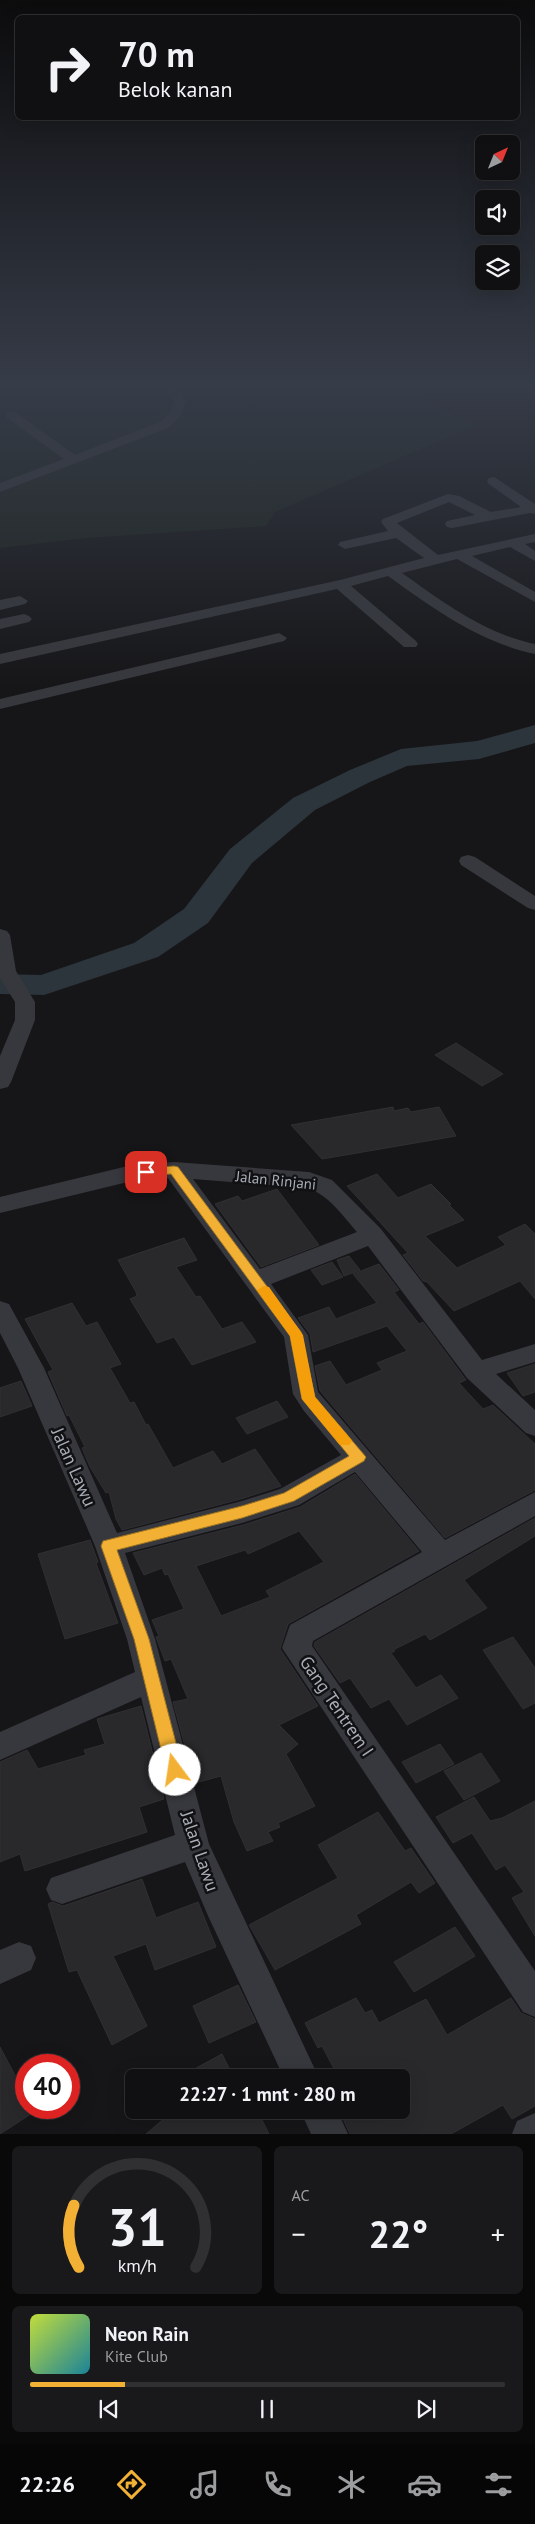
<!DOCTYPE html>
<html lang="id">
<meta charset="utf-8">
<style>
:root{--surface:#101012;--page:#19191b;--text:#f1f3f6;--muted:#9c9d9f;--line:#303032;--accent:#f2b134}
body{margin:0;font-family:"PT Sans",sans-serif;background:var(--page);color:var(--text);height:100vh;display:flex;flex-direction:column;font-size:19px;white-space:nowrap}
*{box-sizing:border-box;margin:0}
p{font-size:16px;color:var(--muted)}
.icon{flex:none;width:28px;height:28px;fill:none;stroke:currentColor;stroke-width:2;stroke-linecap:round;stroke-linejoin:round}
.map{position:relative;height:2134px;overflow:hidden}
.drawer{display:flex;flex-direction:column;gap:12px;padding:12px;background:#09090a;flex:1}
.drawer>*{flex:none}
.hud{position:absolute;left:15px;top:15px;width:505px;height:105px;border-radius:8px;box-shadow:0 5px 20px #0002,0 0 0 1px var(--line);background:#101012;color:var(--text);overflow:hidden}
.needle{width:32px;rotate:43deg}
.controls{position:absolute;left:475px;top:135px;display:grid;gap:10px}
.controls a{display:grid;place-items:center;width:45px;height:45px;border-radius:8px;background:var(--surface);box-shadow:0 5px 20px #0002,0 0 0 1px var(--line);font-size:25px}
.speed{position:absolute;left:15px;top:2054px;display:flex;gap:10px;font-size:25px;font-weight:700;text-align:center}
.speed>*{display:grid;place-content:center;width:65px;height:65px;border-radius:50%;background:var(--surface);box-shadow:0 5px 20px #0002,0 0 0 1px var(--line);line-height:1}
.speed .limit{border:8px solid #d22;background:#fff;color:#111}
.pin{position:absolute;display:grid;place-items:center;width:42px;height:42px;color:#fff;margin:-21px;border-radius:10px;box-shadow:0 2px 8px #0006}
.me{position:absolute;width:55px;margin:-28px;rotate:346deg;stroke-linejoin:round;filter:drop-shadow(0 0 4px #0008)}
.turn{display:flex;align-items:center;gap:18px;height:105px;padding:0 20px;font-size:22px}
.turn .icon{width:65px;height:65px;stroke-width:2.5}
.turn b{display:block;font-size:35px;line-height:42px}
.big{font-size:38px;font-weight:800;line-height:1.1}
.drawer .widget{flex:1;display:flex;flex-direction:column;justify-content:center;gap:8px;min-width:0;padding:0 18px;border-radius:8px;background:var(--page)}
.drawer .dial{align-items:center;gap:0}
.dial svg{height:130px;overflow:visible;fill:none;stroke:var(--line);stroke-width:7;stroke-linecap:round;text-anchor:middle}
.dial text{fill:var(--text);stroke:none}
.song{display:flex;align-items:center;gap:15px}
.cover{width:60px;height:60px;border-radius:8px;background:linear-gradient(135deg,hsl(70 70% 55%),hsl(190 70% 35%))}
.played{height:5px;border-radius:2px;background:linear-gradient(90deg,var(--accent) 20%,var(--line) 20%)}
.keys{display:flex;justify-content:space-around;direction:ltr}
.heat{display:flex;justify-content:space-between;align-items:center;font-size:28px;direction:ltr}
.drawer .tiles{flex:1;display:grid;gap:12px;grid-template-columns:1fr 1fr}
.widget:last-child{grid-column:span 2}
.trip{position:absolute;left:125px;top:2069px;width:285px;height:50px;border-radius:8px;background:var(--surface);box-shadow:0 5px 20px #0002,0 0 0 1px var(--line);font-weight:800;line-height:50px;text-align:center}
.tab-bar{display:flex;height:80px;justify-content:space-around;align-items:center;background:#060607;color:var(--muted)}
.tab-bar .icon{width:35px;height:35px}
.tab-bar .on{color:var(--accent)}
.tab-bar b{font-size:22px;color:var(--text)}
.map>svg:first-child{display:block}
</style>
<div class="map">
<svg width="535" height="2134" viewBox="0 0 535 2134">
<rect width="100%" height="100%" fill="#161618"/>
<polygon fill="#1c231d" points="0,388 405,388 474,426 275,512 266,526 86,538 0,548"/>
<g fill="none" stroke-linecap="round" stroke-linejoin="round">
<polygon fill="#2c353c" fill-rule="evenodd" points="535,725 535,743 479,759 407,766 370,782 315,810 252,863 208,923 158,957 44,995 0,994 0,974 41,975 134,943 184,909 230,849 293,798 350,770 401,749 477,741"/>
</g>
<g fill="#29292c" stroke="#303034" fill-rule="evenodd">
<polygon points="456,1043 503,1074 482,1086 435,1055"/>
<polygon points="393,1107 394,1111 408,1108 411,1112 439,1107 456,1136 322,1159 291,1125"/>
<polygon points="377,1174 398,1198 431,1184 451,1204 449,1205 464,1220 425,1236 457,1268 506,1245 498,1237 525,1224 535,1234 535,1299 520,1281 454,1311 427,1282 423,1281 403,1255 408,1253 347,1186"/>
<polygon points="277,1189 319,1245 261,1267 215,1204 238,1196 242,1201"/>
<polygon points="184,1238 197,1260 176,1267 196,1297 200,1296 222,1329 242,1322 256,1342 192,1365 174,1337 157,1343 130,1299 137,1296 136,1292 118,1260"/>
<polygon points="349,1256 360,1270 344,1276 337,1260"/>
<polygon points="332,1262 343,1277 322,1285 311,1270"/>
<polygon points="379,1264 399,1290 394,1292 419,1324 423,1322 466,1380 459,1383 483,1409 493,1405 535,1444 535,1490 445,1538 320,1391 315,1366 330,1361 346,1385 382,1370 377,1363 407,1351 387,1326 313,1352 310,1334 298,1318 329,1307 336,1319 377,1303 353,1274"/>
<polygon points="72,1303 86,1326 97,1322 121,1364 110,1368 130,1403 134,1402 146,1425 148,1424 173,1468 213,1451 222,1464 255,1449 281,1486 241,1499 122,1530 116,1519 109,1492 106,1493 90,1467 82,1448 85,1447 69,1415 67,1416 48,1372 53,1370 25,1319"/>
<polygon points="535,1364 535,1392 523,1396 507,1373"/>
<polygon points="21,1381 32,1406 0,1417 0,1388"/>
<polygon points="277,1401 288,1417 247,1434 236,1418"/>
<path d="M355,1474L419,1551L288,1624L280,1649L318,1706L279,1725L298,1744L286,1754L315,1806L278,1823L280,1827L268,1832L273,1841L247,1851L234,1822L221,1776L195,1783L173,1702L188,1699L171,1659L165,1661L156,1637L159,1636L152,1620L184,1609L168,1574L165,1575L162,1568L144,1575L133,1553L243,1525L300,1507ZM299,1531L324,1562L266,1591L270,1597L221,1616L196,1566L245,1550L248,1554Z"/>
<polygon points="535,1518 535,1536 464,1580 487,1608 430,1640 425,1634 393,1650 395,1651 391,1653 416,1688 441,1675 458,1698 407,1725 389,1699 371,1708 350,1678 340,1683 314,1646 315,1642"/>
<polygon points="90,1540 98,1562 96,1563 118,1623 65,1639 38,1554"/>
<polygon points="513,1637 535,1668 535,1703 523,1709 483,1650"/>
<polygon points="141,1706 164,1799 139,1807 147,1832 25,1871 20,1854 0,1862 0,1762 27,1750 38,1769 86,1755 84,1750 105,1744 97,1719"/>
<polygon points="440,1744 454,1764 416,1783 402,1762"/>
<polygon points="481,1753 500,1781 464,1800 444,1771"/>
<polygon points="474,1797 490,1821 502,1818 535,1801 535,1936 512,1898 524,1892 505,1865 496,1870 472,1833 453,1843 436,1817"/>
<polygon points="378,1812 405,1851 411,1848 435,1883 419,1893 411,1882 356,1915 361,1924 275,1970 249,1925 338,1878 318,1845"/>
<polygon points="142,1879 156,1918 198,1902 216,1947 155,1970 146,1944 113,1956 147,2026 112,2045 77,1970 69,1972 48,1904 52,1902 63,1906"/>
<polygon points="455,1927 475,1956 414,1992 394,1962"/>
<polygon points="238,1985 256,2022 209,2043 193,2006"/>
<polygon points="356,1998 365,2013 372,2010 379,2023 426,1999 447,2035 511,1998 521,2013 535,2019 535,2106 512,2119 503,2105 451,2134 350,2134 339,2110 401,2110 401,2078 339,2078 322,2046 318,2048 305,2023"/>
<polygon points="0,2047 26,2096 26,2108 32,2108 34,2112 0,2134"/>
<polygon points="222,2054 234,2078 178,2078"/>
<polygon points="174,2110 257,2110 269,2134 146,2134"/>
</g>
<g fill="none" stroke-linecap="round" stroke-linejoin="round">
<g fill="#37383d" fill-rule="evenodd">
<polygon points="164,388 177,388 186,401 181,415 168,428 0,492 0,483 64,459 7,418 5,415 7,412 15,412 75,455 160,422 169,414 174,401"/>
<path d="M494,477L535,504V514L530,513L452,528L447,527L445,524L447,521L475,515L449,502L397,523L438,555L535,534V542L525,544L535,551V561L510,547L472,556L535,592V602L457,559L402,573C443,602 485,634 535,644V654C479,642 434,609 388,576L351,586L416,641L418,644L416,647H404L337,589L0,664V654L340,580L424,558L396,538L345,549L338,545L340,542L388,531L381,522L383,519L448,494L459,496L491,512L521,507L489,484L487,481L489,478Z"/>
<polygon points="20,596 28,601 25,604 0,610 0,600"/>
<polygon points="24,614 29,616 32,619 29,622 0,629 0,619"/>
<polygon points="279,633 287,638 284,641 0,709 0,699"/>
<polygon points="468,855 475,857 535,896 535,910 528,908 461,865 459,861 461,857"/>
<polygon points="0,929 7,931 10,935 16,971 35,1002 35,1020 11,1082 8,1087 0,1089 0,1056 15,1020 15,1002 0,978"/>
<path d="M174,1162L309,1172L332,1180L381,1229L482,1360L535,1344V1362L496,1374L535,1410V1436L526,1433L467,1378L368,1246L271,1284L308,1335L318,1392L445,1540L535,1492V1516L313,1641L312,1646L535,1971V2017L523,2012L282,1648L290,1625L422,1552L355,1472L299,1505L242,1523L125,1553L155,1639L209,1844L319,2078H284L209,1918L185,1862L62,1904L51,1900L46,1889L51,1878L175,1835L141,1697L0,1760V1732L135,1672L127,1639L95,1546L18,1368L0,1333V1301L9,1304L44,1368L117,1533L242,1501L280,1489L341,1455L304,1411L293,1394L284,1337L168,1178L132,1181L0,1213V1197L132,1165ZM193,1179L307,1188C328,1194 343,1216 357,1232L260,1269Z"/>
<polygon points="19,1942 31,1946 36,1958 31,1970 0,1984 0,1950"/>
<polygon points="300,2110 337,2110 348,2134 311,2134"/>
<polygon points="535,2113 535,2134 512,2134 517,2121"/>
</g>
</g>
<linearGradient id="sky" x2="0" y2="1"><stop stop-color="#0c0c0d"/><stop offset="0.56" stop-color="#363c48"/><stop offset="1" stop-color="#363c48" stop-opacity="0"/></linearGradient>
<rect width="535" height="687" fill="url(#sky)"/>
<polygon fill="#f2b134" stroke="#9d7322" points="174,1166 178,1167 301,1332 315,1397 366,1457 364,1461 294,1501 242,1518 117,1550 149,1639 183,1770 180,1776 175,1778 169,1776 166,1770 134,1639 101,1546 103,1541 242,1506 284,1493 349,1456 302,1399 290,1336 171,1174 146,1176 140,1172 146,1168"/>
<polygon fill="#f59e0b" points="264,1286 269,1287 303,1335 315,1397 349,1437 352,1441 349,1445 340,1445 302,1399 290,1336 257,1290"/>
<g text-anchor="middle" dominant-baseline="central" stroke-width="5" stroke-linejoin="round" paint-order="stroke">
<g font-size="15" fill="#a8adb8" stroke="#111113">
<text transform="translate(276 1180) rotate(6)">Jalan Rinjani</text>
</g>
<g font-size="18" fill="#a8adb8" stroke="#111113">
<text transform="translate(74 1467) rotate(66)">Jalan Lawu</text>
<text transform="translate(337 1706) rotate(56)">Gang Tentrem I</text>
<text transform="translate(200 1851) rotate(71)">Jalan Lawu</text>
</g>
</g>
</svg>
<div class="controls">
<a><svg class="needle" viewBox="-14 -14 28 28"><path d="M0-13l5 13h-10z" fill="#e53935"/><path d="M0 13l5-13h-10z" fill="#9c9d9f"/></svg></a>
<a><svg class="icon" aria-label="sound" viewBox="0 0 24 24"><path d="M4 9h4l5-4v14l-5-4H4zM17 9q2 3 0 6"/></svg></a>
<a><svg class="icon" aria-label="layers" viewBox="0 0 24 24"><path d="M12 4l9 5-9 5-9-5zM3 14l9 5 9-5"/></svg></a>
</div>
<div class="speed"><div class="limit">40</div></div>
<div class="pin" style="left:146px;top:1172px;background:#d93025"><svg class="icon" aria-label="arrive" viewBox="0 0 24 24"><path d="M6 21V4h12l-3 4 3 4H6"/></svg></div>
<svg class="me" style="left:175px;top:1770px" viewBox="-20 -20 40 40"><circle r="19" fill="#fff"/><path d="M0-13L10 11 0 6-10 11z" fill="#f2b134"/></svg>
<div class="trip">22:27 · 1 mnt · 280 m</div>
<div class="hud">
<div class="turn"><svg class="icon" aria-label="right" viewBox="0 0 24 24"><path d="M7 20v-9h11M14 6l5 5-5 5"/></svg><div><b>70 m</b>Belok kanan</div></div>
</div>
</div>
<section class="drawer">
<div class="tiles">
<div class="widget dial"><svg viewBox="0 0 100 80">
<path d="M14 69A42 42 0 1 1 86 69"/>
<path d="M14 69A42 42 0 0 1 11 31" stroke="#f2b134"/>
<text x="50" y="56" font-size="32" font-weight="700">31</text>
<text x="50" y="72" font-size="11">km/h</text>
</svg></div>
<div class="widget"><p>AC</p>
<div class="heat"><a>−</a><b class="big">22°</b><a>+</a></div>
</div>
<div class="widget">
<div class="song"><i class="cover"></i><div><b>Neon Rain</b><p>Kite Club</p></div></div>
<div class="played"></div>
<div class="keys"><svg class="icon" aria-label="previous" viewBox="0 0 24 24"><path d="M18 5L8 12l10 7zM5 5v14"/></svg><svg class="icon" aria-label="pause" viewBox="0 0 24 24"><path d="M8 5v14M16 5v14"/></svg><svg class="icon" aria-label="next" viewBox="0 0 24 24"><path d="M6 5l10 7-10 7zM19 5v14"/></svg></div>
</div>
</div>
</section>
<nav class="tab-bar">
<b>22:26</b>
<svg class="icon on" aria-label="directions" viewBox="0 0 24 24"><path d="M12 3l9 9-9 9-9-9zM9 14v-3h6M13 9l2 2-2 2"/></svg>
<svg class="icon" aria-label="music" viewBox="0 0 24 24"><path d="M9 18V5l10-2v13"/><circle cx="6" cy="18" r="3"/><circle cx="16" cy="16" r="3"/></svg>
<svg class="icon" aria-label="phone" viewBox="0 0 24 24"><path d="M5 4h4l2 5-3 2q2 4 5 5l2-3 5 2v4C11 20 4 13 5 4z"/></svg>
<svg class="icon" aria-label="climate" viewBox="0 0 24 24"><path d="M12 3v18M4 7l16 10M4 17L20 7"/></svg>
<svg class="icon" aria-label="car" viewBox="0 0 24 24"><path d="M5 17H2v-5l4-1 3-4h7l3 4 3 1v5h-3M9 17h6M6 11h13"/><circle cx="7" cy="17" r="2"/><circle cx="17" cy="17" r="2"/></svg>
<svg class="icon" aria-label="filters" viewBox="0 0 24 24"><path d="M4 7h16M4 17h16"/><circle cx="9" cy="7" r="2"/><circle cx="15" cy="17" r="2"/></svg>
</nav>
